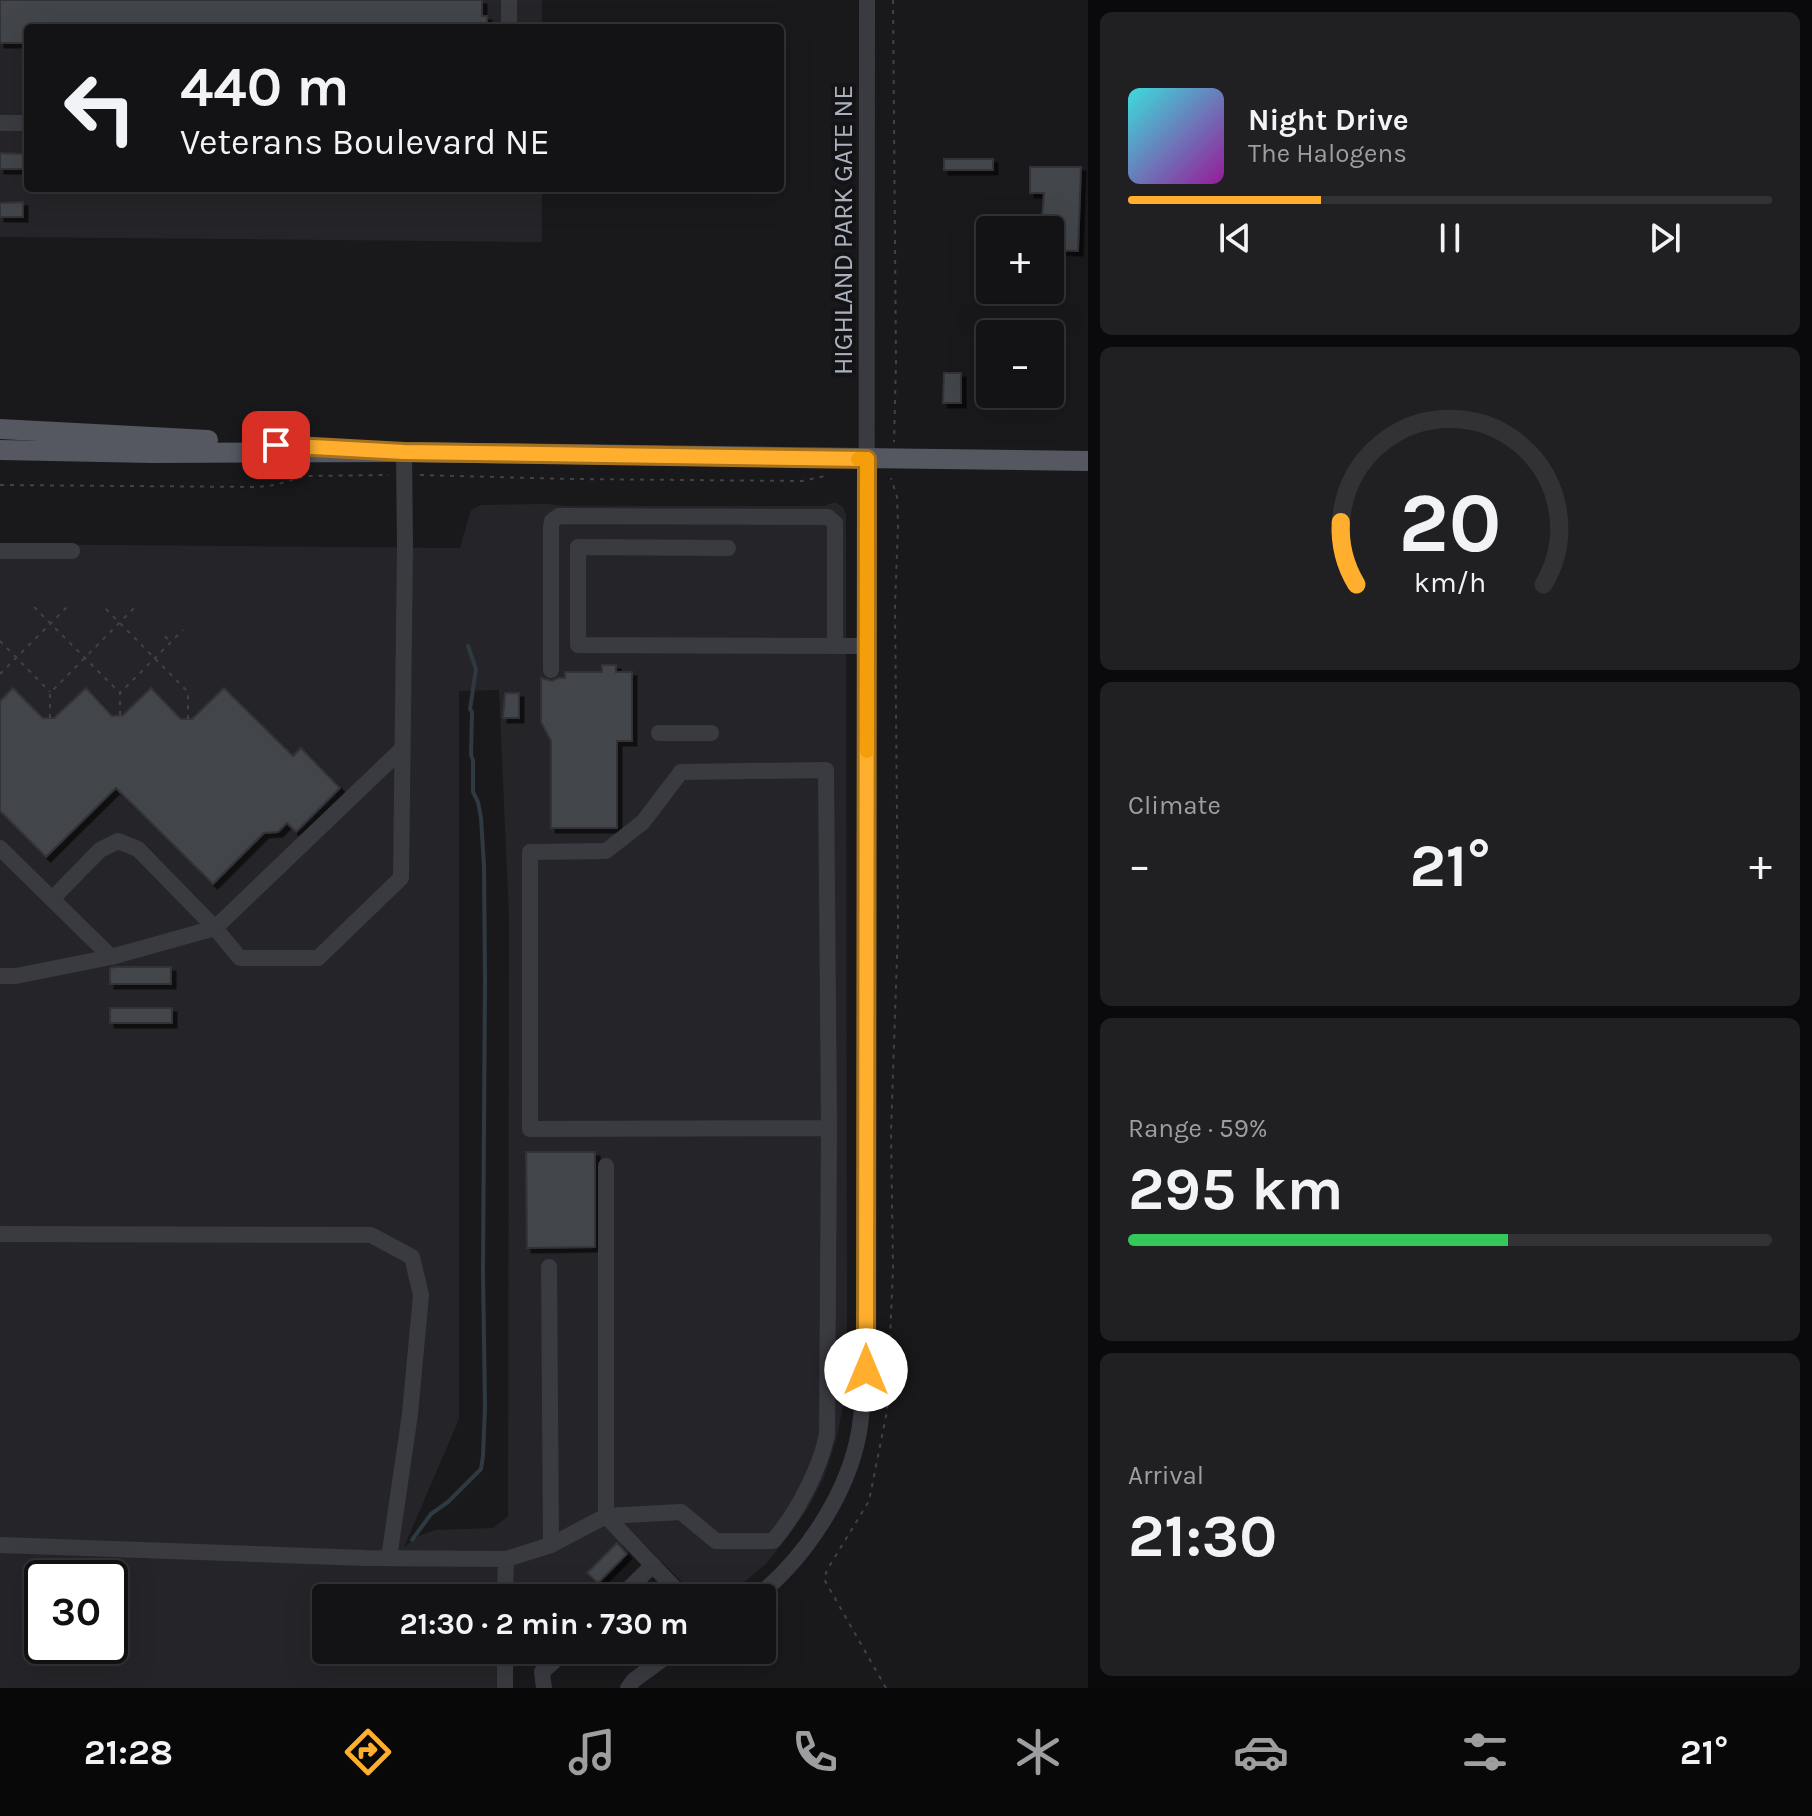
<!DOCTYPE html>
<meta charset="utf-8">
<style>
:root{--surface:#131315;--page:#202022;--text:#f1f3f6;--muted:#9d9ea0;--line:#323234;--accent:#ffaf2d}
body{margin:0;font-family:Karla,sans-serif;background:var(--page);color:var(--text);height:100vh;display:flex;flex-direction:column;font-size:30px;white-space:nowrap}
*{box-sizing:border-box;margin:0}
p{font-size:26px;color:var(--muted)}
.icon{flex:none;width:44px;height:44px;fill:none;stroke:currentColor;stroke-width:2;stroke-linecap:round;stroke-linejoin:round}
.map{position:relative;flex:1;overflow:hidden}
.details{display:flex;flex-direction:column;gap:12px;padding:12px;background:#0a0a0c;width:724px}
.details>*{flex:none}
.banner{position:absolute;left:24px;top:24px;width:760px;height:168px;border-radius:8px;box-shadow:0 8px 32px #0002,0 0 0 2px var(--line);background:#131315;color:var(--text);overflow:hidden}
.buttons{position:absolute;left:976px;top:216px;display:grid;gap:16px}
.buttons a{display:grid;place-items:center;width:88px;height:88px;border-radius:8px;background:var(--surface);box-shadow:0 8px 32px #0002,0 0 0 2px var(--line);font-size:40px}
.speed{position:absolute;left:24px;top:1560px;display:flex;gap:16px;font-size:40px;font-weight:700;text-align:center}
.speed>*{display:grid;place-content:center;width:104px;height:104px;border-radius:50%;background:var(--surface);box-shadow:0 8px 32px #0002,0 0 0 2px var(--line);line-height:1}
.speed .limit{border:4px solid #111;border-radius:12px;background:#fff;color:#111}
.pin{position:absolute;display:grid;place-items:center;width:68px;height:68px;color:#fff;margin:-34px;border-radius:16px;box-shadow:0 4px 12px #0006}
.me{position:absolute;width:88px;margin:-44px;rotate:0deg;stroke-linejoin:round;filter:drop-shadow(0 0 6px #0008)}
.turn{display:flex;align-items:center;gap:28px;height:168px;padding:0 24px;font-size:36px}
.turn .icon{width:104px;height:104px;stroke-width:2.5}
.turn b{display:block;font-size:56px;line-height:68px}
.big{font-size:60px;font-weight:700;line-height:1.1}
.details .widget{flex:1;display:flex;flex-direction:column;justify-content:center;gap:12px;min-width:0;padding:0 28px;border-radius:12px;background:var(--page)}
.details .dial{align-items:center;gap:0}
.dial svg{height:208px;overflow:visible;fill:none;stroke:var(--line);stroke-width:7;stroke-linecap:round;text-anchor:middle}
.dial text{fill:var(--text);stroke:none}
.song{display:flex;align-items:center;gap:24px}
.cover{width:96px;height:96px;border-radius:12px;background:linear-gradient(135deg,hsl(180 70% 55%),hsl(300 70% 35%))}
.played{height:8px;border-radius:4px;background:linear-gradient(90deg,var(--accent) 30%,var(--line) 30%)}
.keys{display:flex;justify-content:space-around;direction:ltr}
.heat{display:flex;justify-content:space-between;align-items:center;font-size:44px;direction:ltr}
.charge{height:12px;border-radius:6px;background:linear-gradient(90deg,#34c759 59%,var(--line) 0)}
.trip{position:absolute;left:312px;top:1584px;width:464px;height:80px;border-radius:8px;background:var(--surface);box-shadow:0 8px 32px #0002,0 0 0 2px var(--line);font-weight:700;line-height:80px;text-align:center}
.tabs{display:flex;height:128px;justify-content:space-around;align-items:center;background:#080808;color:var(--muted)}
.tabs .icon{width:56px;height:56px}
.tabs .selected{color:var(--accent)}
.tabs b{font-size:36px;color:var(--text)}
main{display:flex;flex:1;min-height:0}
.map>svg:first-child{display:block}
</style>
<main>
<div class="map">
<svg width="1088" height="1688" viewBox="0 0 1088 1688">
<defs>
<filter id="shadow"><feDropShadow dx="4.5" dy="4.5" stdDeviation="0" flood-color="#0009"/></filter>
</defs>
<rect width="100%" height="100%" fill="#19191c"/>
<g fill="#252529" fill-rule="evenodd">
<polygon points="0,0 542,0 542,28 28,28 28,188 542,188 542,242 0,237"/>
<path d="M835,502L843,507L846,515L847,1387L836,1440L824,1477L808,1508L786,1539L765,1565L725,1598H698L640,1540L583,1598H326V1650H531L513,1668V1688H0V544L460,548L471,510L481,505L547,504L567,506H824ZM499,690L509,918L508,1516L493,1528L435,1530L419,1536L404,1547L459,1419V691ZM42,1578H110V1646H42Z"/>
</g>
<g fill="none" stroke-linecap="round" stroke-linejoin="round">
<polyline stroke="#2e3941" stroke-width="4" points="412,1540 431,1514 448,1502 481,1469 483,1456 485,1407 483,1271 485,980 484,866 481,818 478,802 473,792 473,760 471,755 472,712 470,709 476,669 468,646"/>
</g>
<g fill="#434449" stroke="#333338" stroke-width="2" filter="url(#shadow)">
<polygon points="0,0 482,0 482,16 487,16 487,28 28,28 28,43 0,43"/>
<polygon points="0,153 23,154 23,169 0,169"/>
<rect x="944" y="159" width="49" height="11"/>
<polygon points="1030,167 1081,167 1078,251 1050,250 1050,230 1041,230 1044,193 1030,193"/>
<polygon points="23,202 23,217 0,217 0,203"/>
<polygon points="944,373 961,373 961,403 943,403"/>
<polygon points="602,665 616,665 616,672 632,672 632,741 617,741 617,828 551,828 551,741 541,722 541,678 552,681 558,678 565,678 565,672 602,672"/>
<polygon points="13,688 43,718 54,718 86,688 112,716 123,715 151,688 181,719 192,719 224,688 293,756 301,748 340,788 296,832 287,823 278,832 264,833 213,884 116,788 46,857 0,811 0,701"/>
<polygon points="505,693 519,693 519,718 503,718"/>
<polygon points="115,967 171,967 171,984 110,984 110,968"/>
<rect x="110" y="1008" width="62" height="15"/>
<polygon points="526,1152 595,1152 595,1247 527,1248"/>
<polygon points="617,1543 627,1554 598,1583 587,1573"/>
</g>
<g fill="none" stroke-linecap="round" stroke-linejoin="round">
<g stroke="#404248" stroke-width="2" stroke-dasharray="4 6" stroke-linecap="butt">
<polyline points="893,0 896,362 894,442"/>
<polyline points="420,475 571,479 802,481 825,476"/>
<polyline points="0,485 257,487 275,485 305,476 389,475"/>
<polyline points="34,607 120,693"/>
<polyline points="106,609 188,692 188,719"/>
<polyline points="165,636 170,642"/>
<polyline points="0,641 50,692"/>
<polyline points="0,674 68,606"/>
<polyline points="120,715 120,693 183,630"/>
<polyline points="50,718 50,693 135,607"/>
<polyline points="886,1688 824,1579 827,1570 869,1501 887,1411 893,1268 891,1132 898,927 895,605 898,525 897,497 891,478"/>
</g>
<g stroke="#3a3b41" stroke-width="16">
<polyline points="509,28 509,0"/>
<polyline points="0,123 28,123"/>
<polyline points="728,548 578,547 578,645 867,646"/>
<polyline points="0,551 72,551"/>
<polyline points="551,670 551,527 552,521 559,516 828,517 835,523 835,646"/>
<polyline points="659,733 711,733"/>
<polyline points="0,848 111,957 215,928 240,958 318,958 401,878 405,547 404,452"/>
<polyline points="52,899 100,850 118,841 138,849 215,928 402,749"/>
<polyline points="0,976 16,976 111,957"/>
<polyline points="0,1234 371,1235 412,1257 421,1295 410,1414 389,1558"/>
<polyline points="549,1267 551,1545"/>
<polyline points="0,1545 365,1558 506,1559 551,1545 606,1516 606,1166"/>
<polyline points="505,1598 506,1559"/>
<polyline points="619,1598 653,1565"/>
<path d="M684,1598L606,1516L681,1512L716,1541H773C797,1513 819,1471 827,1435L829,1128L826,770L681,772L643,822L606,851L530,852V1129L829,1128"/>
<path d="M755,1598C804,1560 848,1494 859,1432C862,1412 864,1391 866,1370L867,0"/>
<polyline points="505,1688 505,1650"/>
<polyline points="544,1688 542,1672 566,1650"/>
<polyline points="628,1688 634,1680 675,1650"/>
</g>
<g stroke="#555860" stroke-width="20">
<polyline points="0,429 208,440"/>
<polyline points="0,450 153,453 404,452 1088,461"/>
</g>
</g>
<g fill="none" stroke-linecap="round" stroke-linejoin="round">
<defs>
<polyline id="route" points="276,445 404,452 867,459 866,1370"/>
</defs>
<use href="#route" stroke="#a6721d" stroke-width="20"/>
<use href="#route" stroke="#ffaf2d" stroke-width="14"/>
<polyline stroke="#f59e0b" stroke-width="14" points="858,459 867,459 867,751"/>
</g>
<g text-anchor="middle" dominant-baseline="central" stroke-width="8" stroke-linejoin="round" paint-order="stroke">
<g font-size="26" fill="#aab1bc" stroke="#141417">
<text transform="translate(843 230) rotate(-90)">HIGHLAND PARK GATE NE</text>
</g>
</g>
</svg>
<div class="buttons">
<a>+</a>
<a>−</a>
</div>
<div class="speed"><div class="limit">30</div></div>
<div class="pin" style="left:276px;top:445px;background:#d93025"><svg class="icon" aria-label="arrive" viewBox="0 0 24 24"><path d="M6 21V4h12l-3 4 3 4H6"/></svg></div>
<svg class="me" style="left:866px;top:1370px" viewBox="-20 -20 40 40"><circle r="19" fill="#fff"/><path d="M0-13L10 11 0 6-10 11z" fill="#ffaf2d"/></svg>
<div class="trip">21:30 · 2 min · 730 m</div>
<div class="banner">
<div class="turn"><svg class="icon" aria-label="left" viewBox="0 0 24 24"><path d="M17 20v-9H6M10 6l-5 5 5 5"/></svg><div><b>440 m</b>Veterans Boulevard NE</div></div>
</div>
</div>
<section class="details">
<div class="widget">
<div class="song"><i class="cover"></i><div><b>Night Drive</b><p>The Halogens</p></div></div>
<div class="played"></div>
<div class="keys"><svg class="icon" aria-label="previous" viewBox="0 0 24 24"><path d="M18 5L8 12l10 7zM5 5v14"/></svg><svg class="icon" aria-label="pause" viewBox="0 0 24 24"><path d="M8 5v14M16 5v14"/></svg><svg class="icon" aria-label="next" viewBox="0 0 24 24"><path d="M6 5l10 7-10 7zM19 5v14"/></svg></div>
</div>
<div class="widget dial"><svg viewBox="0 0 100 80">
<path d="M14 69A42 42 0 1 1 86 69"/>
<path d="M14 69A42 42 0 0 1 8 45" stroke="#ffaf2d"/>
<text x="50" y="56" font-size="32" font-weight="700">20</text>
<text x="50" y="72" font-size="11">km/h</text>
</svg></div>
<div class="widget"><p>Climate</p>
<div class="heat"><a>−</a><b class="big">21°</b><a>+</a></div>
</div>
<div class="widget"><p>Range · 59%</p><b class="big">295 km</b><div class="charge"></div></div>
<div class="widget"><p>Arrival</p><b class="big">21:30</b></div>
</section>
</main>
<nav class="tabs">
<b>21:28</b>
<svg class="icon selected" aria-label="directions" viewBox="0 0 24 24"><path d="M12 3l9 9-9 9-9-9zM9 14v-3h6M13 9l2 2-2 2"/></svg>
<svg class="icon" aria-label="music" viewBox="0 0 24 24"><path d="M9 18V5l10-2v13"/><circle cx="6" cy="18" r="3"/><circle cx="16" cy="16" r="3"/></svg>
<svg class="icon" aria-label="phone" viewBox="0 0 24 24"><path d="M5 4h4l2 5-3 2q2 4 5 5l2-3 5 2v4C11 20 4 13 5 4z"/></svg>
<svg class="icon" aria-label="climate" viewBox="0 0 24 24"><path d="M12 3v18M4 7l16 10M4 17L20 7"/></svg>
<svg class="icon" aria-label="car" viewBox="0 0 24 24"><path d="M5 17H2v-5l4-1 3-4h7l3 4 3 1v5h-3M9 17h6M6 11h13"/><circle cx="7" cy="17" r="2"/><circle cx="17" cy="17" r="2"/></svg>
<svg class="icon" aria-label="filters" viewBox="0 0 24 24"><path d="M4 7h16M4 17h16"/><circle cx="9" cy="7" r="2"/><circle cx="15" cy="17" r="2"/></svg>
<b>21°</b>
</nav>
